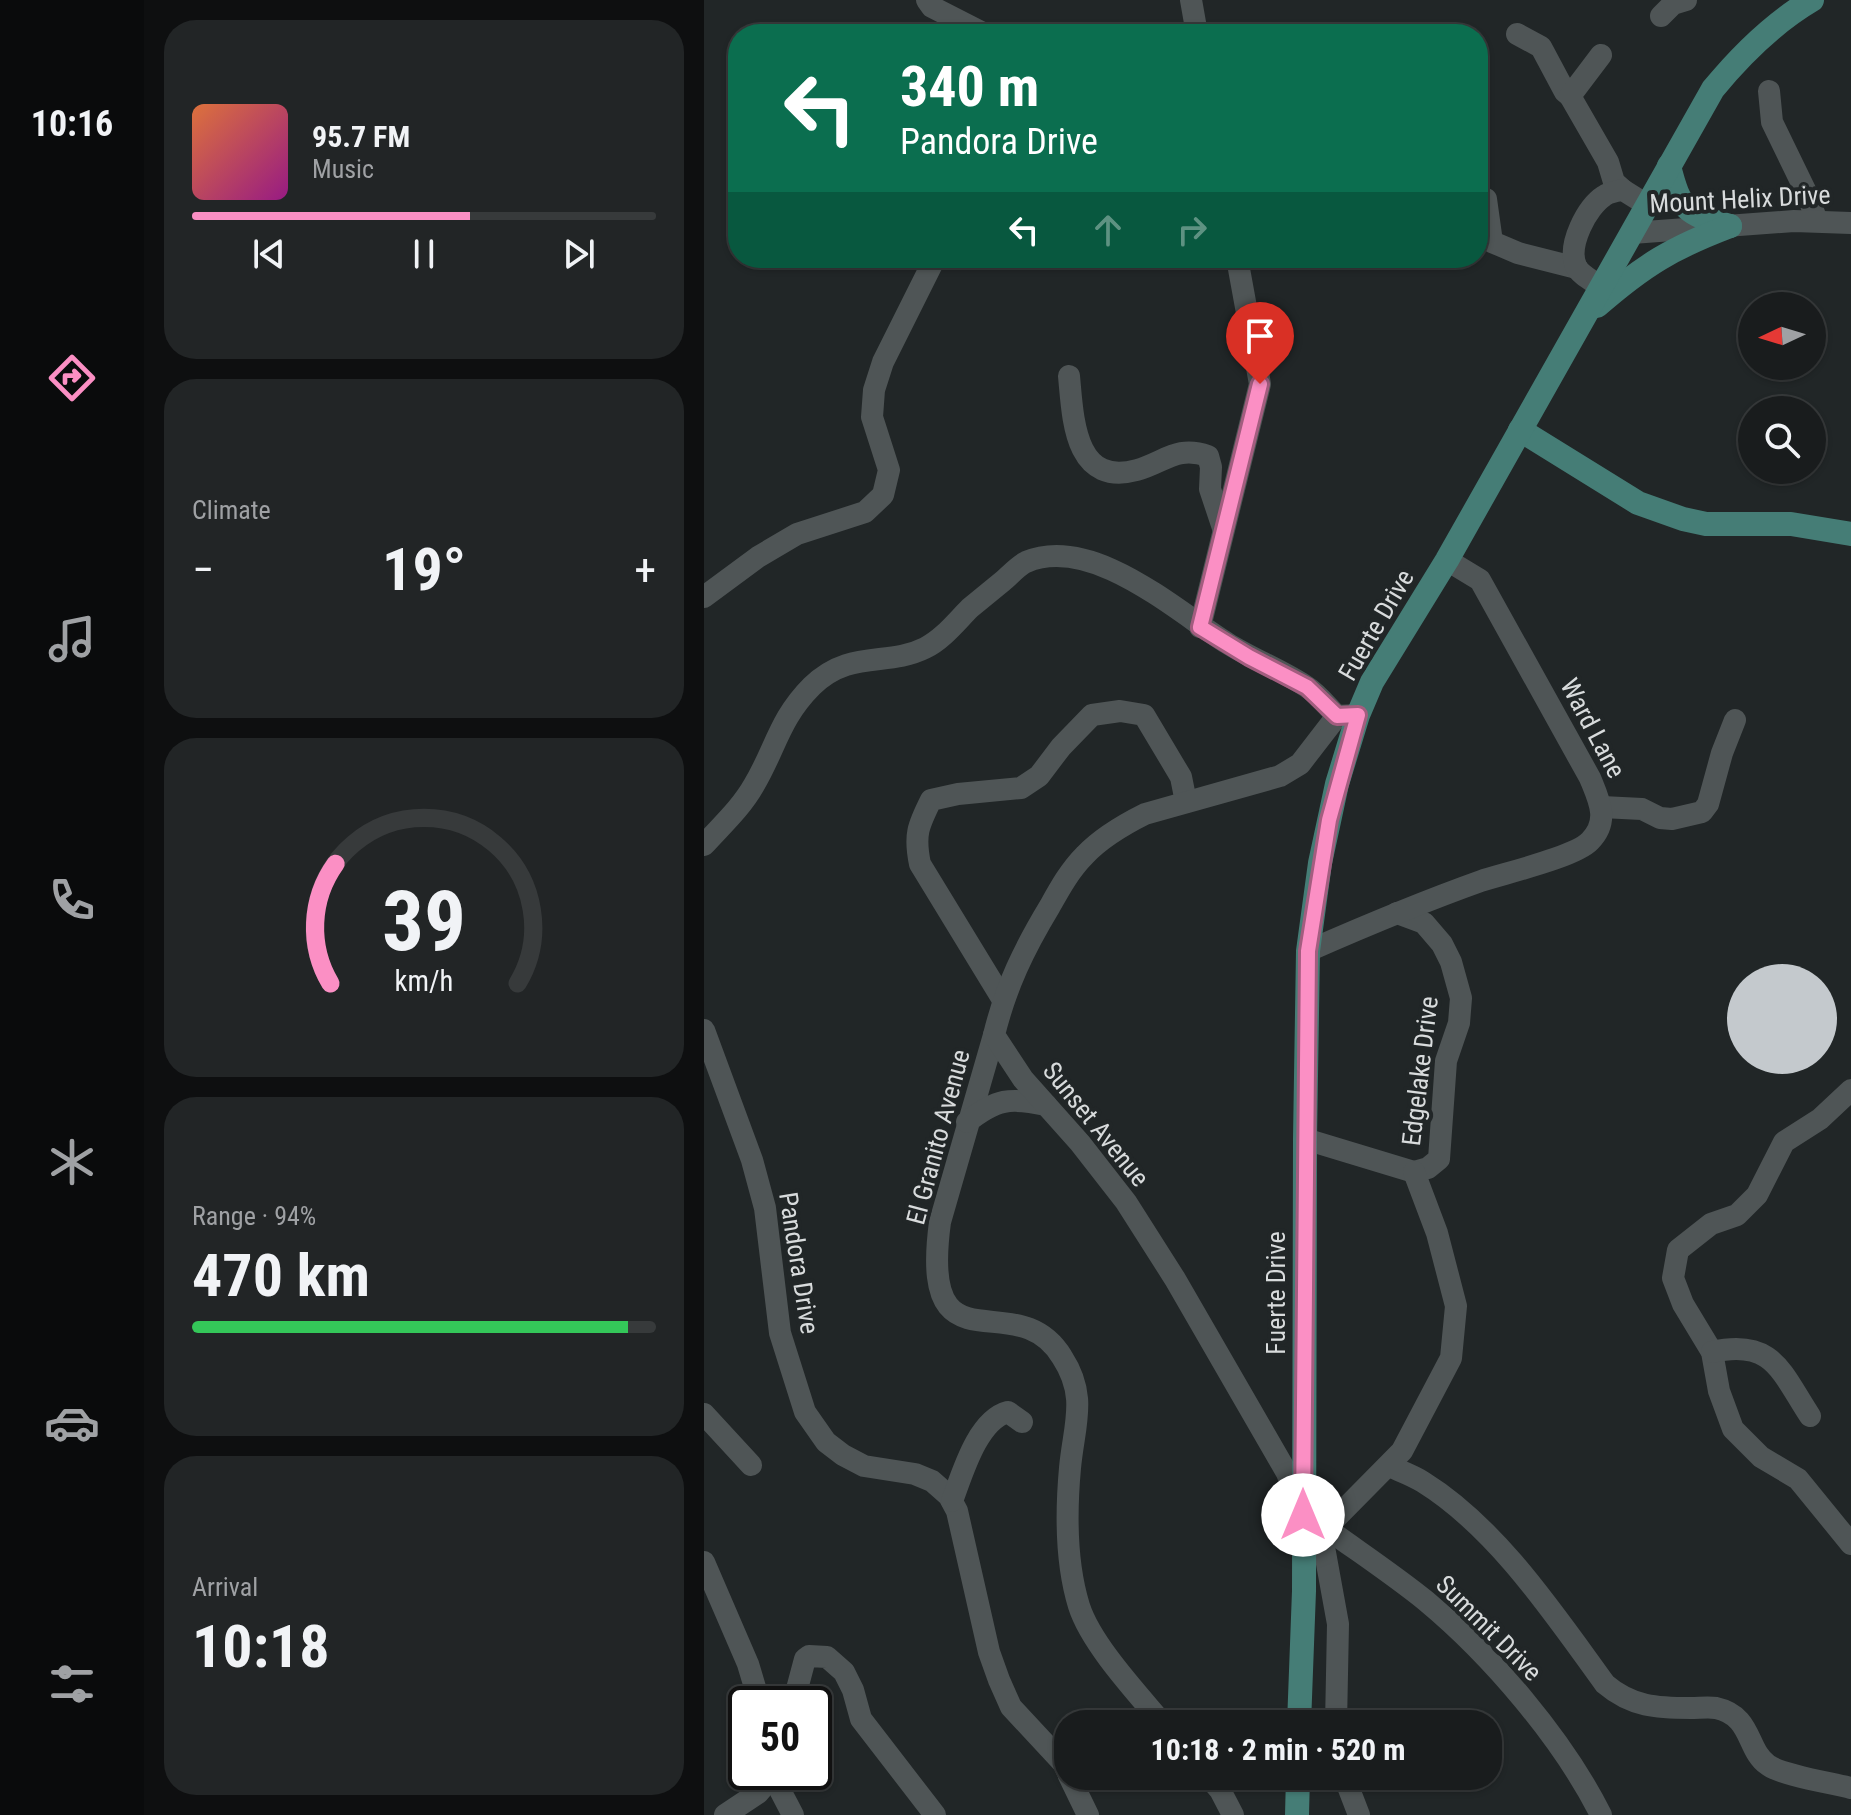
<!DOCTYPE html>
<meta charset="utf-8">
<style>
:root{--surface:#191c1d;--page:#222526;--text:#f1f3f6;--muted:#9fa1a4;--line:#373a3b;--accent:#fb8fc4}
body{margin:0;font-family:"Roboto Condensed",sans-serif;background:var(--page);color:var(--text);height:100vh;display:flex;flex-direction:column;font-size:30px;white-space:nowrap}
*{box-sizing:border-box;margin:0}
p{font-size:26px;color:var(--muted)}
.icon{flex:none;width:44px;height:44px;fill:none;stroke:currentColor;stroke-width:2;stroke-linecap:round;stroke-linejoin:round}
.map{position:relative;flex:1;overflow:hidden}
.drawer{display:flex;flex-direction:column;gap:20px;padding:20px;background:#0e0f10;width:560px}
.drawer>*{flex:none}
.guide{position:absolute;left:24px;top:24px;width:760px;height:244px;border-radius:32px;box-shadow:0 2px 6px #0004,0 0 0 2px var(--line);background:#0b6e4f;color:#fff;overflow:hidden}
.needle{width:52px;rotate:266deg}
.fabs{position:absolute;left:1034px;top:292px;display:grid;gap:16px}
.fabs a{display:grid;place-items:center;width:88px;height:88px;border-radius:50%;background:var(--surface);box-shadow:0 2px 6px #0004,0 0 0 2px var(--line);font-size:40px}
.speed{position:absolute;left:24px;top:1686px;display:flex;gap:16px;font-size:40px;font-weight:700;text-align:center}
.speed>*{display:grid;place-content:center;width:104px;height:104px;border-radius:50%;background:var(--surface);box-shadow:0 2px 6px #0004,0 0 0 2px var(--line);line-height:1}
.speed .limit{border:4px solid #111;border-radius:12px;background:#fff;color:#111}
.pin{position:absolute;display:grid;place-items:center;width:68px;height:68px;color:#fff;margin:-82px -34px;border-radius:50% 50% 50% 0;rotate:-45deg;box-shadow:0 0 8px #0007}
.pin .icon{rotate:45deg}
.me{position:absolute;width:88px;margin:-44px;rotate:0deg;stroke-linejoin:round;filter:drop-shadow(0 0 6px #0008)}
.turn{display:flex;align-items:center;gap:28px;height:168px;padding:0 40px;font-size:36px}
.turn .icon{width:104px;height:104px;stroke-width:2.5}
.turn b{display:block;font-size:56px;line-height:68px}
.lanes{display:flex;align-items:center;height:76px;padding:0 40px;background:#0003;justify-content:center;gap:40px;direction:ltr}
.lanes .off{opacity:.35}
.big{font-size:60px;font-weight:700;line-height:1.1}
.drawer .widget{flex:1;display:flex;flex-direction:column;justify-content:center;gap:12px;min-width:0;padding:0 28px;border-radius:32px;background:var(--page)}
.drawer .dial{align-items:center;gap:0}
.dial svg{height:208px;overflow:visible;fill:none;stroke:var(--line);stroke-width:7;stroke-linecap:round;text-anchor:middle}
.dial text{fill:var(--text);stroke:none}
.song{display:flex;align-items:center;gap:24px}
.cover{width:96px;height:96px;border-radius:12px;background:linear-gradient(135deg,hsl(20 70% 55%),hsl(310 70% 35%))}
.played{height:8px;border-radius:4px;background:linear-gradient(90deg,var(--accent) 60%,var(--line) 60%)}
.keys{display:flex;justify-content:space-around;direction:ltr}
.heat{display:flex;justify-content:space-between;align-items:center;font-size:44px;direction:ltr}
.charge{height:12px;border-radius:6px;background:linear-gradient(90deg,#34c759 94%,var(--line) 0)}
.trip{position:absolute;left:350px;top:1710px;width:448px;height:80px;border-radius:32px;background:var(--surface);box-shadow:0 2px 6px #0004,0 0 0 2px var(--line);font-weight:700;line-height:80px;text-align:center}
main{display:flex;flex:1;min-height:0}
.tabs{display:flex;flex-direction:column;width:144px;justify-content:space-around;align-items:center;background:#0a0b0c;color:var(--muted)}
.tabs .icon{width:56px;height:56px}
.tabs .on{color:var(--accent)}
.tabs b{font-size:36px;color:var(--text)}
.map>svg:first-child{display:block}
</style>
<main>
<nav class="tabs">
<b>10:16</b>
<svg class="icon on" aria-label="directions" viewBox="0 0 24 24"><path d="M12 3l9 9-9 9-9-9zM9 14v-3h6M13 9l2 2-2 2"/></svg>
<svg class="icon" aria-label="music" viewBox="0 0 24 24"><path d="M9 18V5l10-2v13"/><circle cx="6" cy="18" r="3"/><circle cx="16" cy="16" r="3"/></svg>
<svg class="icon" aria-label="phone" viewBox="0 0 24 24"><path d="M5 4h4l2 5-3 2q2 4 5 5l2-3 5 2v4C11 20 4 13 5 4z"/></svg>
<svg class="icon" aria-label="climate" viewBox="0 0 24 24"><path d="M12 3v18M4 7l16 10M4 17L20 7"/></svg>
<svg class="icon" aria-label="car" viewBox="0 0 24 24"><path d="M5 17H2v-5l4-1 3-4h7l3 4 3 1v5h-3M9 17h6M6 11h13"/><circle cx="7" cy="17" r="2"/><circle cx="17" cy="17" r="2"/></svg>
<svg class="icon" aria-label="filters" viewBox="0 0 24 24"><path d="M4 7h16M4 17h16"/><circle cx="9" cy="7" r="2"/><circle cx="15" cy="17" r="2"/></svg>
</nav>
<section class="drawer">
<div class="widget">
<div class="song"><i class="cover"></i><div><b>95.7 FM</b><p>Music</p></div></div>
<div class="played"></div>
<div class="keys"><svg class="icon" aria-label="previous" viewBox="0 0 24 24"><path d="M18 5L8 12l10 7zM5 5v14"/></svg><svg class="icon" aria-label="pause" viewBox="0 0 24 24"><path d="M8 5v14M16 5v14"/></svg><svg class="icon" aria-label="next" viewBox="0 0 24 24"><path d="M6 5l10 7-10 7zM19 5v14"/></svg></div>
</div>
<div class="widget"><p>Climate</p>
<div class="heat"><a>−</a><b class="big">19°</b><a>+</a></div>
</div>
<div class="widget dial"><svg viewBox="0 0 100 80">
<path d="M14 69A42 42 0 1 1 86 69"/>
<path d="M14 69A42 42 0 0 1 16 23" stroke="#fb8fc4"/>
<text x="50" y="56" font-size="32" font-weight="700">39</text>
<text x="50" y="72" font-size="11">km/h</text>
</svg></div>
<div class="widget"><p>Range · 94%</p><b class="big">470 km</b><div class="charge"></div></div>
<div class="widget"><p>Arrival</p><b class="big">10:18</b></div>
</section>
<div class="map">
<svg width="1147" height="1815" viewBox="0 0 1147 1815">
<rect width="100%" height="100%" fill="#212627"/>
<circle fill="#c4c9cd" cx="1078" cy="1019" r="55"/>
<g fill="none" stroke-linecap="round" stroke-linejoin="round">
<g stroke="#4f5556" stroke-width="22">
<polyline points="223,0 228,7 281,34"/>
<polyline points="487,0 493,34"/>
<polyline points="957,16 969,4 982,0"/>
<polyline points="813,34 837,47 861,92 866,96"/>
<polyline points="897,55 866,96 904,162 910,182 919,190"/>
<polyline points="1065,91 1068,122 1103,194 1113,221"/>
<polyline points="782,199 788,242 814,253 873,268"/>
<polyline points="928,233 1090,221 1147,223"/>
<path d="M897,287C889,281 876,275 872,266C863,245 883,207 900,196C905,192 913,191 919,190L943,205"/>
<path d="M365,376C369,418 370,487 433,470C461,462 473,445 504,456L507,467L506,489L519,528"/>
<polyline points="0,597 54,557 93,534 161,512 179,495 185,470 168,417 170,390 179,362 231,258"/>
<polyline points="496,627 556,384 533,258"/>
<polyline points="898,807 938,809 956,818 968,819 998,812 1004,804 1018,753 1031,720"/>
<path d="M0,845C18,825 37,808 50,785C72,748 75,719 108,686C146,649 183,667 221,648C239,639 252,622 266,608C277,599 288,590 299,581C306,575 314,566 322,562C388,534 472,611 523,643C548,659 578,670 603,687C614,694 623,706 633,716"/>
<polyline points="693,913 720,923 738,944 747,962 757,998 755,1023 742,1061 735,1159 724,1168 710,1172"/>
<path d="M604,951C661,926 718,902 777,881C801,873 871,857 886,841C906,821 895,800 886,778L776,580L743,560"/>
<path d="M299,1000L216,864C210,835 214,826 227,800L254,794L317,788L335,776L357,747L388,715L416,711L440,715L477,777L482,802"/>
<polyline points="0,1030 48,1160 61,1208 76,1333 101,1412 122,1442 139,1455 160,1466 211,1474 228,1481 245,1496 253,1511 285,1652 295,1680 307,1707 360,1764 364,1773"/>
<path d="M290,1035L236,1222C215,1379 312,1281 358,1357C384,1397 370,1424 366,1468C362,1512 362,1564 375,1606C387,1644 433,1693 459,1724"/>
<polyline points="1147,1090 1116,1119 1080,1142 1053,1195 1033,1215 1007,1224 974,1250 969,1278 979,1304 1008,1352 1015,1391 1029,1429 1057,1457 1094,1479 1147,1544"/>
<path d="M263,1122C292,1099 306,1097 342,1105"/>
<polyline points="601,1139 710,1172"/>
<path d="M1008,1352C1069,1338 1077,1372 1106,1416"/>
<polyline points="0,1414 47,1465"/>
<path d="M685,1466C696,1471 708,1475 719,1482C793,1528 850,1614 901,1684C928,1707 953,1708 987,1708C995,1708 1005,1707 1012,1708C1049,1716 1042,1750 1064,1765C1077,1775 1128,1783 1147,1788"/>
<path d="M248,1501C258,1475 273,1420 304,1412L318,1422"/>
<path d="M607,1519L622,1528C655,1552 690,1575 722,1601C787,1655 859,1739 897,1815"/>
<polyline points="622,1528 698,1451 747,1358 752,1306 733,1233 710,1172"/>
<polyline points="0,1562 44,1664 56,1704"/>
<polyline points="89,1704 101,1659 105,1656 123,1657 140,1672 149,1690 157,1719 231,1815"/>
<path d="M632,1724L634,1624L620,1547L599,1515L583,1473L471,1279L422,1202L376,1143L319,1079L290,1035C302,986 320,949 346,906C356,888 366,870 381,855C398,837 419,825 441,814L576,776L596,764L633,716L654,715"/>
<polyline points="72,1772 77,1792 89,1815"/>
<polyline points="365,1776 384,1815"/>
<polyline points="504,1776 516,1790 529,1815"/>
<polyline points="640,1776 655,1815"/>
<polyline points="21,1815 54,1793 72,1772"/>
</g>
<g stroke="#457d76" stroke-width="24">
<path d="M965,166C976,210 982,214 1026,226"/>
<path d="M893,306C940,265 968,248 1026,226"/>
<polyline points="816,430 934,503 979,519 1002,524 1087,524 1147,534"/>
<path d="M595,1724L600,1591L601,1139L604,951L616,863L633,784L654,715L668,682L743,560L1009,89C1037,55 1069,23 1108,0"/>
<polyline points="593,1815 594,1776"/>
</g>
</g>
<g fill="none" stroke-linecap="round" stroke-linejoin="round">
<defs>
<polyline id="route" points="556,384 496,627 545,657 603,687 633,716 654,715 625,820 604,951 599,1515"/>
</defs>
<use href="#route" stroke="#a35d7f" stroke-width="20"/>
<use href="#route" stroke="#fb8fc4" stroke-width="14"/>
</g>
<g text-anchor="middle" dominant-baseline="central" stroke-width="8" stroke-linejoin="round" paint-order="stroke">
<g font-size="26" fill="#d8dbdc" stroke="#212627">
<text transform="translate(1036 199) rotate(-3)">Mount Helix Drive</text>
<text transform="translate(672 625) rotate(-60)">Fuerte Drive</text>
<text transform="translate(889 728) rotate(62)">Ward Lane</text>
<text transform="translate(716 1071) rotate(-83)">Edgelake Drive</text>
<text transform="translate(392 1124) rotate(51)">Sunset Avenue</text>
<text transform="translate(234 1137) rotate(-75)">El Granito Avenue</text>
<text transform="translate(95 1263) rotate(81)">Pandora Drive</text>
<text transform="translate(572 1293) rotate(-90)">Fuerte Drive</text>
<text transform="translate(785 1628) rotate(45)">Summit Drive</text>
</g>
</g>
</svg>
<div class="fabs">
<a><svg class="needle" viewBox="-14 -14 28 28"><path d="M0-13l5 13h-10z" fill="#e53935"/><path d="M0 13l5-13h-10z" fill="#9fa1a4"/></svg></a>
<a><svg class="icon" aria-label="search" viewBox="0 0 24 24"><circle cx="10" cy="10" r="6"/><path d="M15 15l6 6"/></svg></a>
</div>
<div class="speed"><div class="limit">50</div></div>
<div class="pin" style="left:556px;top:384px;background:#d93025"><svg class="icon" aria-label="arrive" viewBox="0 0 24 24"><path d="M6 21V4h12l-3 4 3 4H6"/></svg></div>
<svg class="me" style="left:599px;top:1515px" viewBox="-20 -20 40 40"><circle r="19" fill="#fff"/><path d="M0-13L10 11 0 6-10 11z" fill="#fb8fc4"/></svg>
<div class="trip">10:18 · 2 min · 520 m</div>
<div class="guide">
<div class="turn"><svg class="icon" aria-label="left" viewBox="0 0 24 24"><path d="M17 20v-9H6M10 6l-5 5 5 5"/></svg><div><b>340 m</b>Pandora Drive</div></div>
<div class="lanes"><svg class="icon" aria-label="left" viewBox="0 0 24 24"><path d="M17 20v-9H6M10 6l-5 5 5 5"/></svg><svg class="icon off" aria-label="ahead" viewBox="0 0 24 24"><path d="M12 20V5M6 11l6-6 6 6"/></svg><svg class="icon off" aria-label="right" viewBox="0 0 24 24"><path d="M7 20v-9h11M14 6l5 5-5 5"/></svg></div>
</div>
</div>
</main>
